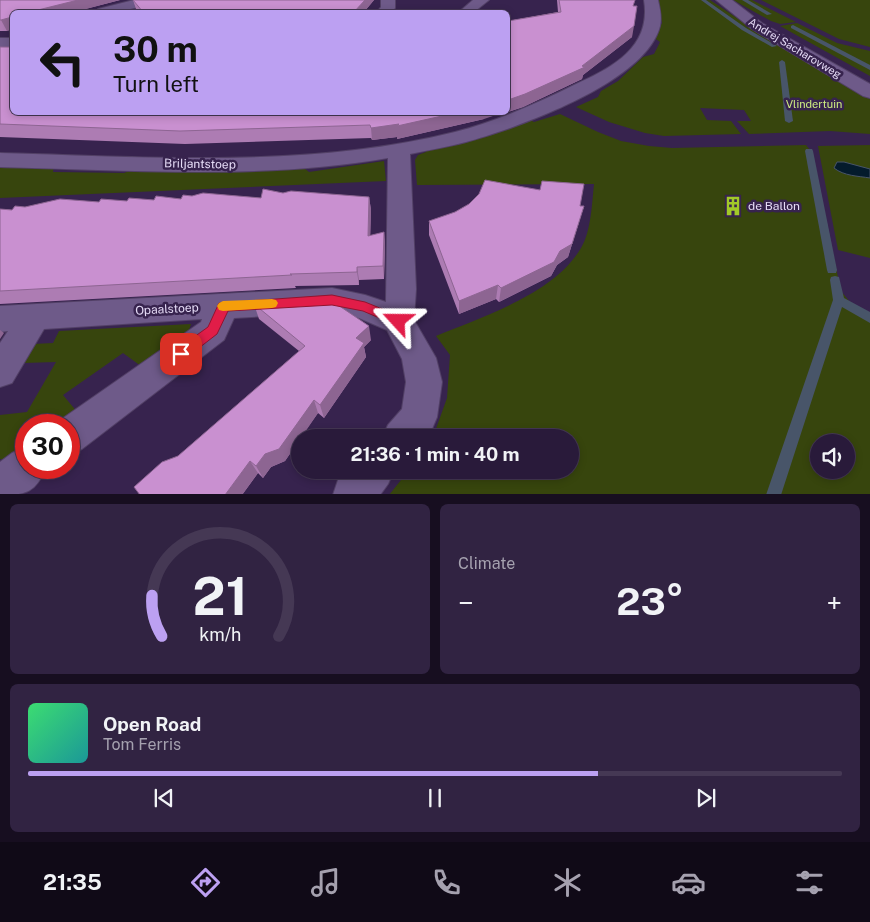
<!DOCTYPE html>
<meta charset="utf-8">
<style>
:root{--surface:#291a3a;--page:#312342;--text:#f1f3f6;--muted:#a5a1af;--line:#453854;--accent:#bca0f2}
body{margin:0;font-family:"Public Sans",sans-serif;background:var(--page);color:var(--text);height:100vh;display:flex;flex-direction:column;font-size:19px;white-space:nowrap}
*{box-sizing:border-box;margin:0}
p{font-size:16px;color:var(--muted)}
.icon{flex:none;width:28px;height:28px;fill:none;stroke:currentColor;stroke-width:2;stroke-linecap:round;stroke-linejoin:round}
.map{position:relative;height:494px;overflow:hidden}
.panel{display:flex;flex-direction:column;gap:10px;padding:10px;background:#170e20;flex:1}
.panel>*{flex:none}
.guide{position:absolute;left:10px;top:10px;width:500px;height:105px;border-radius:8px;box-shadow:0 2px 8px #0003,0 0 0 1px var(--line);background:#bca0f2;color:#111;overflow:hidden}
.tools{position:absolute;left:810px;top:434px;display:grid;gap:10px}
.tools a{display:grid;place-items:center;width:45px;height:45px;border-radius:50%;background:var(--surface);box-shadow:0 2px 8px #0003,0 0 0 1px var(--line);font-size:25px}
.speed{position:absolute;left:15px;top:414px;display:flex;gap:10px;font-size:25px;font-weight:700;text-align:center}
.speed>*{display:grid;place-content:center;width:65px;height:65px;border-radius:50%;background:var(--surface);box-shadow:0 2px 8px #0003,0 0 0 1px var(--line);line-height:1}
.speed .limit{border:8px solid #d22;background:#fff;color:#111}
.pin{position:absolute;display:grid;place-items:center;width:42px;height:42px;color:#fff;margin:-21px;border-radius:10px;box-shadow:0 2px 8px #0006}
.me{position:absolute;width:55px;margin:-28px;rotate:294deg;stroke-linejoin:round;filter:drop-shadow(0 0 4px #0008)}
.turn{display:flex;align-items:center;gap:18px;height:105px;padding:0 20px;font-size:22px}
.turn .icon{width:65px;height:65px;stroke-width:2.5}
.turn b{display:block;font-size:35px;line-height:42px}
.big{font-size:38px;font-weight:700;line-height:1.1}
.panel .tile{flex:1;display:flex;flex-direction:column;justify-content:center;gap:8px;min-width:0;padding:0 18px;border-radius:8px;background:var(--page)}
.panel .dial{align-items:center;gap:0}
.dial svg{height:130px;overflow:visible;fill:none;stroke:var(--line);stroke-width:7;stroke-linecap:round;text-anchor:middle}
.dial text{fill:var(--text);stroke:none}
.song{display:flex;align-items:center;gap:15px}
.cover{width:60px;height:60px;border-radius:8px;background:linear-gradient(135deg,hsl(140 70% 55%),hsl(180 70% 35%))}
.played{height:5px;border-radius:2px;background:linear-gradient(90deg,var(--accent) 70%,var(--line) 70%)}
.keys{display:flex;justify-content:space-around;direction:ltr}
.heat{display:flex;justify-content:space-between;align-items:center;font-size:28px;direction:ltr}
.panel .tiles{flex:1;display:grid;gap:10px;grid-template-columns:1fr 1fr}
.tile:last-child{grid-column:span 2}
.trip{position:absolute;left:291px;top:429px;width:288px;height:50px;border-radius:25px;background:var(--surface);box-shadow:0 2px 8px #0003,0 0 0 1px var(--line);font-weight:700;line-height:50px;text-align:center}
.menu{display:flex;height:80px;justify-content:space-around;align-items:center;background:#100a17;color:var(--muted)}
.menu .icon{width:35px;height:35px}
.menu .selected{color:var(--accent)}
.menu b{font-size:22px;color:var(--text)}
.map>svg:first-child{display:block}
</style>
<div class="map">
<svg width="870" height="495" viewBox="0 0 870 495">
<rect width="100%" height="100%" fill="#37234e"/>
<g fill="#37450d" fill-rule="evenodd">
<polygon points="654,0 710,0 761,34 870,99 870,134 830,131 749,134 737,121 751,121 744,110 700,108 707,120 731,121 741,134 664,136 645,133 609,122 576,107 598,97 601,91 618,81 643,57 654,54 660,42 653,37 662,23"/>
<polygon points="733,0 752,0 796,22 780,24 771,21"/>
<polygon points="761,0 870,0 870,47 839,39"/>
<polygon points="797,23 837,43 870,51 870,76 780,26"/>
<path d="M560,114L598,132L621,141L649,146L672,148L806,145L811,151L841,291L849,301L870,315V494L389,495L409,470H570V438L433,437L447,398L450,355L436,336C484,316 554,294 581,248C591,232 592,203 594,184L417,185L415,160L418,155L426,152V149L530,120L534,122ZM819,442H846V470H819Z"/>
<polygon points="870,145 870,258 838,250 818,146"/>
<polygon points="384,161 386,181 0,198 0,168 16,165 54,166 53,172 124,173 137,168 304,168 309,172"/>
<path d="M191,324L189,330L145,369L123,353L63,395L78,413L62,425H26V451C18,457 10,463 0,459V415L27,412L56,362L23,363L33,344L53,343L59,331Z"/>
</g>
<path fill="#041b2c" stroke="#485569" d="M837,162H844L870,169V178C858,176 844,176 834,168Z"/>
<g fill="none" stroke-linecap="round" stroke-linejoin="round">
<g fill="#485569" fill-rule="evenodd">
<polygon points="701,0 706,0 746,28 777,46 772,47 742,30"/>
<polygon points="742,0 748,0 772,14 767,15"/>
<polygon points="793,25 870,65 870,70 791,28 791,26"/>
<polygon points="782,60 785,62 793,121 789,123 785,121 779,62"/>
<polygon points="806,149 812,149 813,151 837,270 836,273 828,273 827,270 805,151"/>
<polygon points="835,276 839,277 844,298 870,312 870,323 842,307 781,495 766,495 833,300 830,280 831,277"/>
</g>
<defs>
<g id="minor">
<polygon points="134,0 157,0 155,3 118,12 96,12 98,9"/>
<polygon points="381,0 395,0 395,8 392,12 377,12 381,7"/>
<polygon points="473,0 489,0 474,12 459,12"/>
<path d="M644,0H658C660,9 662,17 660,26C646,83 516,128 466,142C447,147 428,150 410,154L416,289L414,320L436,358L442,382L437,417L432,429L425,438H382L388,425L402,409L406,382L402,359L387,330L359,318L332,312L234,318L224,340L82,449L69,454V425H55L56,423L201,322L202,319L44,329L12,383L0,387V343L8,331L0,332V306L332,288L365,295L386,302L388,158C264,180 125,170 0,167V153C151,157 308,169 455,132C497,121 536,104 574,85C611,68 652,48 644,0Z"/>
<polygon points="716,0 732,0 762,23 870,84 870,98 863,96 752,29"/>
<rect x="0" y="38" width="12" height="10"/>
<path d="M26,447V468H46C35,493 26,495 0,495V462L12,453Z"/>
<polygon points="347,470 394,470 388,484 380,495 333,495 338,480"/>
</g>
</defs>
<use href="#minor" stroke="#524066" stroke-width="2"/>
<use href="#minor" fill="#6e5a89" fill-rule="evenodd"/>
</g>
<g fill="#ad7cb3">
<polygon points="0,0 120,0 74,12 12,12 12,29 7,31 0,31"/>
<polygon points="133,0 374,0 364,12 139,12 136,9"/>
<polygon points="557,0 635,0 633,6 632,37 583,75 582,79 523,107 508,112 508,21 558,12"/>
<polygon points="0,47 484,119 397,139 397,137 372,140 371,138 185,144 0,137"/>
<polygon points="540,190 580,206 584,206 568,257 557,265 551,276 499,302 496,299 459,314 429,235 429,221"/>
<polygon points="283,193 369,197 371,210 370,236 384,232 385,245 384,279 359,280 359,285 295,286 296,288 0,304 0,209 12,210 25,207 99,202 181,199 192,196 261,198"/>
<polygon points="254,304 371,340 364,347 366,357 324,418 318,413 300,438 300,439 285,461 271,467 263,478 258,473 242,495 140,495 178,456 299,351 259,319"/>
</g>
<g fill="#8d6592">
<polygon points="78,0 120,0 74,12 30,12"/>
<polygon points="365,0 374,0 364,12 354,12"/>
<polygon points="12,17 12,29 7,31 1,20"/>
<polygon points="634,26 632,37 583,75 582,79 523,107 508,112 508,100 582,66"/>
<polygon points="460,112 505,112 484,119 397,139 397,137 372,140 371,128"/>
<polygon points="369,197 371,210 370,249 368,236"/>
<polygon points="584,206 568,257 557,265 551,276 499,302 501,288"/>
<polygon points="384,232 385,245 384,279 383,266"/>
<polygon points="357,267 359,280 359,285 357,272"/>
<polygon points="498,285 496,299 459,314 459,301"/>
<polygon points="369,326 371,340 364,347 366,357 324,418 320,405 356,338"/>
<polygon points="0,330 4,333 0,339"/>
<polygon points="314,400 318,413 301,438 300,438 300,439 285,461 271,467 263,478 256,466 265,454"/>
<polygon points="250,461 258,473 242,495 225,495"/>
</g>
<g fill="#c990d0" stroke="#8d6592">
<polygon points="0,0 78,0 30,12 12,12 12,17 1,20 0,20"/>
<polygon points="133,0 365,0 354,12 143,12"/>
<polygon points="559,0 635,0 633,6 637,6 634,26 582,66 585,67 525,94 508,100 508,21 561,12"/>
<polygon points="0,47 12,47 12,112 460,112 397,126 399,124 371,128 370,125 180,131 0,124"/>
<polygon points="485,180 540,190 542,181 584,184 580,206 584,206 572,244 560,251 554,262 501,288 498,285 459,301 429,221 455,212 469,204 479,194"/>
<polygon points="263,189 283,193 291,191 369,197 368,236 384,232 383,266 357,267 357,272 290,274 292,275 0,291 0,209 12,210 15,206 25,207 60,199 99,202 101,199 127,201 129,198 154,200 156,196 181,199 183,195 192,196 203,193 261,198"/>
<polygon points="329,299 369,326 356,338 364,343 320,405 314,400 279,449 265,454 256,466 250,461 225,495 140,495 134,487 162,462 178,456 305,346 254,304"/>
</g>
<polygon fill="#e11d48" stroke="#92132f" points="332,295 365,302 402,317 404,321 402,325 398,326 363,311 332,305 228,311 217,334 186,358 181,360 176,358 174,354 176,350 208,327 219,303"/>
<polygon fill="#f59e0b" points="272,299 276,300 278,303 276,307 272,308 223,311 219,310 217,306 219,303 223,301"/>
<defs>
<symbol id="building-bare" viewBox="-9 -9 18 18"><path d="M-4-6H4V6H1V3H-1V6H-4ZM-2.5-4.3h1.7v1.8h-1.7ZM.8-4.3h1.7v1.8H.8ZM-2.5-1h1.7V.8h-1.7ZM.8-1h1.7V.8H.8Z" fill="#a2c928" stroke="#37234e" stroke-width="2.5" paint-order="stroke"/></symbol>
</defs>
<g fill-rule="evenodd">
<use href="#building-bare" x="719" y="192" width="28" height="28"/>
</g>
<g text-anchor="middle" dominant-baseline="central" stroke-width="5" stroke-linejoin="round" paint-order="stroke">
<g font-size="11" fill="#e5dbf6" stroke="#37234e">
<text transform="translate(795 48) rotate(31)">Andrej Sacharovweg</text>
</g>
<g font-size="11" fill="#cded81" stroke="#37234e">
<text x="814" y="104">Vlindertuin</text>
</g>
<g font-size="12" fill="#e5dbf6" stroke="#37234e">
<text transform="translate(200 164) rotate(1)">Briljantstoep</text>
<text transform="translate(167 309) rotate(-3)">Opaalstoep</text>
</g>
<g font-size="12" fill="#e5dbf6" stroke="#37234e" text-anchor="start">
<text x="748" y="206">de Ballon</text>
</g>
</g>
</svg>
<div class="tools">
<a><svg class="icon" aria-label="sound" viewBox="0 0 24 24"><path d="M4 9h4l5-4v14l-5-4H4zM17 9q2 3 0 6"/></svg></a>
</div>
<div class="speed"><div class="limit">30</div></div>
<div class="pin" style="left:181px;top:354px;background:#d93025"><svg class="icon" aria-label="arrive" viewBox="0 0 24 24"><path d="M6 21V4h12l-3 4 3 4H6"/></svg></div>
<svg class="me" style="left:398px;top:321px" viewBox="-20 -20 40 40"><path d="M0-17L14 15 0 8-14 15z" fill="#e11d48" stroke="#fff" stroke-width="4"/></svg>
<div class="trip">21:36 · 1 min · 40 m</div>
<div class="guide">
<div class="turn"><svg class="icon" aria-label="left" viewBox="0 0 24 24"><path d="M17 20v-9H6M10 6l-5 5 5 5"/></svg><div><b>30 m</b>Turn left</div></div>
</div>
</div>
<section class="panel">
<div class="tiles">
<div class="tile dial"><svg viewBox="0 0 100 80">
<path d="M14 69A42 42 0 1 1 86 69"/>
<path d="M14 69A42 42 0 0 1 8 44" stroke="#bca0f2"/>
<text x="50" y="56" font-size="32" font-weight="700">21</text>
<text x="50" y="72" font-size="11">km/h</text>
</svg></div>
<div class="tile"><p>Climate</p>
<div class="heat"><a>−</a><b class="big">23°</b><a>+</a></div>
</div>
<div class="tile">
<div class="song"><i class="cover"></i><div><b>Open Road</b><p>Tom Ferris</p></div></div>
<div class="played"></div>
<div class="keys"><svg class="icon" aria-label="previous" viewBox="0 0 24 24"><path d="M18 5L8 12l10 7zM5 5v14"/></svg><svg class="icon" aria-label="pause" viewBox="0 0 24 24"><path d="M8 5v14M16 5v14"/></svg><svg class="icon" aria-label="next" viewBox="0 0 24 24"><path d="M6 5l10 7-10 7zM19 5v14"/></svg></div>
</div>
</div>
</section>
<nav class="menu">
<b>21:35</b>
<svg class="icon selected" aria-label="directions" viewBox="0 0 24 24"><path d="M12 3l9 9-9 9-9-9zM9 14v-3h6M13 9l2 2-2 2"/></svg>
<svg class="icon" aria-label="music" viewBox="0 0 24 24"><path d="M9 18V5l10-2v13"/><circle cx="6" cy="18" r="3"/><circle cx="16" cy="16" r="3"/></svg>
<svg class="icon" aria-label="phone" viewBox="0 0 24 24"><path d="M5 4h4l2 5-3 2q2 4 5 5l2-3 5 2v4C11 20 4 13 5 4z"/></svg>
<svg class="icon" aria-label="climate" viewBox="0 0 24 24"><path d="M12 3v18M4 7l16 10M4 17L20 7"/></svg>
<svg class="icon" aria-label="car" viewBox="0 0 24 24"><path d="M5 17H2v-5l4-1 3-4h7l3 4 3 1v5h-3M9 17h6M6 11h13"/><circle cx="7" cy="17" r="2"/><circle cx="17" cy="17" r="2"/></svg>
<svg class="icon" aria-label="filters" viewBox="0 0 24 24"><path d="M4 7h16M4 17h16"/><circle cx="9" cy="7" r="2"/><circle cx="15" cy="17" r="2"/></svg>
</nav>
